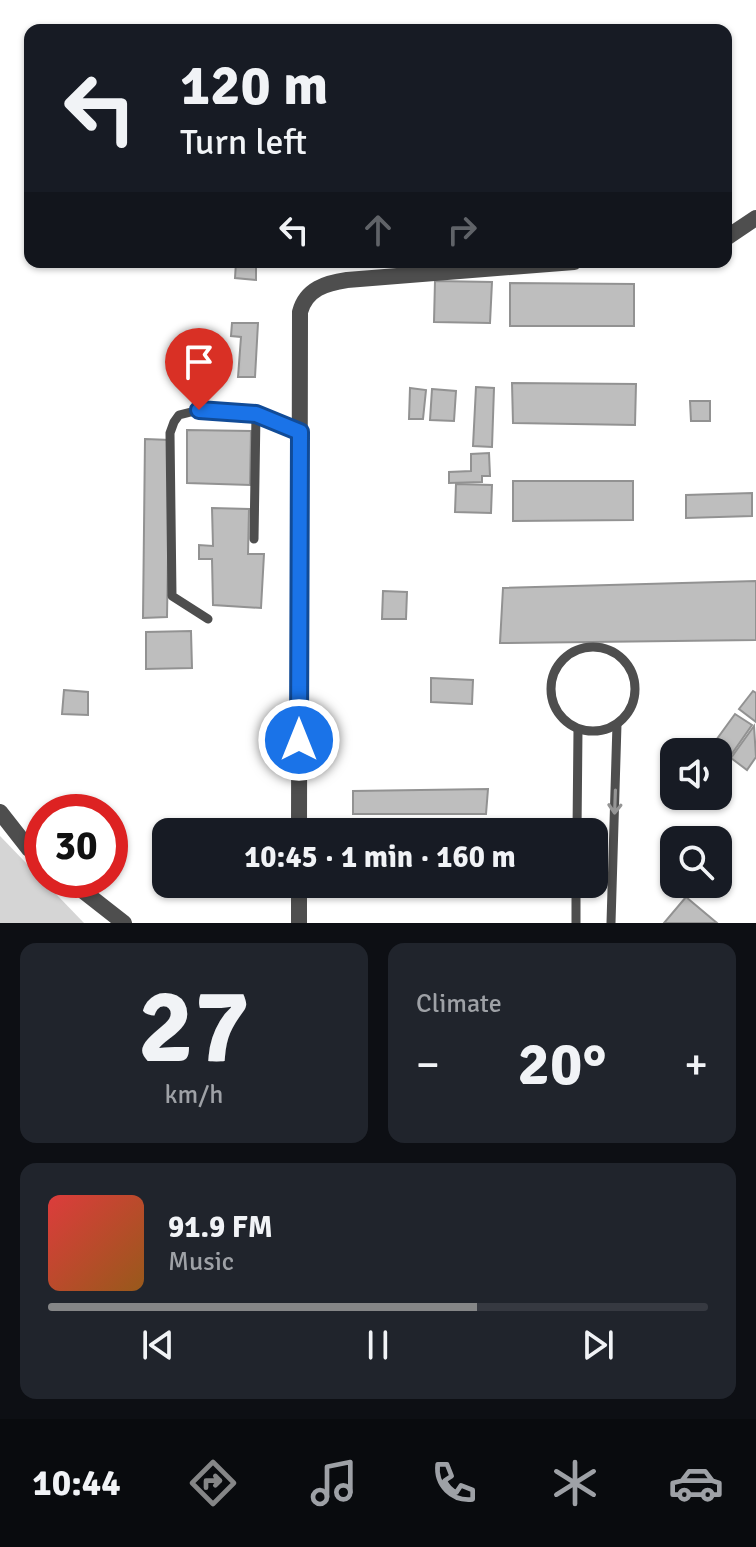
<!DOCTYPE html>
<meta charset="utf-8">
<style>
:root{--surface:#171b24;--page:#20242c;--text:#f1f3f6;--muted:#9ea1a6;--line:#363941;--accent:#858687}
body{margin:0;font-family:Signika,sans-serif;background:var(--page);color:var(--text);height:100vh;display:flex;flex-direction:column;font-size:30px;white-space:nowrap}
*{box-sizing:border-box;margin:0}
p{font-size:26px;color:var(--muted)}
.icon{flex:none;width:44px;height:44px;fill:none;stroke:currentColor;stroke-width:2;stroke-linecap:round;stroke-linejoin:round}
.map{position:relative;height:923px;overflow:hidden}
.side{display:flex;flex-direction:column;gap:20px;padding:20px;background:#0d0f14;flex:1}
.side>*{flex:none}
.guide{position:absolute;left:24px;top:24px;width:708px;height:244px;border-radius:16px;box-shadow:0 2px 6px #0004;background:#171b24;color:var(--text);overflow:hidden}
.buttons{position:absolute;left:660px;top:738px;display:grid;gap:16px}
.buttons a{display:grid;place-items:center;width:72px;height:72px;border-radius:16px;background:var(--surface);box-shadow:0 2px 6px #0004;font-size:40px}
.speed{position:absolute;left:24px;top:794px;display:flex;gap:16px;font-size:40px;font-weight:700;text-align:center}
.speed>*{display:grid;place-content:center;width:104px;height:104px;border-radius:50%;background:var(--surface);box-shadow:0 2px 6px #0004;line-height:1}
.speed .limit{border:12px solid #d22;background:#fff;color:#111}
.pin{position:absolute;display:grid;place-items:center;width:68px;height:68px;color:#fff;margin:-82px -34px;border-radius:50% 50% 50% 0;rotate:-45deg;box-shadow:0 0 8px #0007}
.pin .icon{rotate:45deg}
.me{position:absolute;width:88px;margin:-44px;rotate:0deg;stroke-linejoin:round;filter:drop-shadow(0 0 6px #0008)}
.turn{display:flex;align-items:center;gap:28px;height:168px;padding:0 24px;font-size:36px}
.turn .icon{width:104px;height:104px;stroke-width:2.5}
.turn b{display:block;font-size:56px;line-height:68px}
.lanes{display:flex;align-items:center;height:76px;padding:0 24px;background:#0003;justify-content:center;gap:40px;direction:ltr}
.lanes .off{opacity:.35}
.big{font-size:60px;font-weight:800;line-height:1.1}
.side .card{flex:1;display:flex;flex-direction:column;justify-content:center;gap:12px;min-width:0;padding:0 28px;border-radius:16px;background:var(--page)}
.side .dial{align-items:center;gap:0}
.dial b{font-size:104px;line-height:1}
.song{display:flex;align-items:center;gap:24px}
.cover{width:96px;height:96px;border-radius:12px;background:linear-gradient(135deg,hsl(0 70% 55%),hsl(30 70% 35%))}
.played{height:8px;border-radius:4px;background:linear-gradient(90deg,var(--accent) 65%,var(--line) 65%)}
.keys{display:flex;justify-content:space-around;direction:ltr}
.heat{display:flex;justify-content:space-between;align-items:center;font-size:44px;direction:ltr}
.side .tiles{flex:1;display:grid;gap:20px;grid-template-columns:1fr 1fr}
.card:last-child{grid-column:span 2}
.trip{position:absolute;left:152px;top:818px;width:456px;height:80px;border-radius:16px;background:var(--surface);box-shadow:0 2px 6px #0004;font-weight:800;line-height:80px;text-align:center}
.tab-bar{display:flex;height:128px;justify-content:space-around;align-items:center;background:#090b0e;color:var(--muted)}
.tab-bar .icon{width:56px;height:56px}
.tab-bar .on{color:var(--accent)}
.tab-bar b{font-size:36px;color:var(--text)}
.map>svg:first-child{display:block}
</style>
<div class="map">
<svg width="756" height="923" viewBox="0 0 756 923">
<rect width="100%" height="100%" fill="#fff"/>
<polygon fill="#d5d5d5" points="0,836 84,923 0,923"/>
<g fill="#bebebe" stroke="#929292" stroke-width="2">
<polygon points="236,262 256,262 256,280 235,278"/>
<polygon points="435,281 492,282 490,323 434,322"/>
<polygon points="510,283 634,284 634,326 510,326"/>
<polygon points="232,323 258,323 255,377 238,377 241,337 231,336"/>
<polygon points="512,383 636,384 635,425 513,423"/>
<polygon points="476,387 494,388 492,447 473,446"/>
<polygon points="410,388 426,390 423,419 409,419"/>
<polygon points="432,389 456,391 454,421 430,420"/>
<polygon points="690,401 710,401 710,421 691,421"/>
<polygon points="187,430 251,431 250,485 187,483"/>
<polygon points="145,439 170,440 167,617 143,618"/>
<polygon points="489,453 490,476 482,476 482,482 449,483 449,472 471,471 471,454"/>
<polygon points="513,481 633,481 633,520 513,521"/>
<polygon points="456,484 492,485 491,513 455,512"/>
<polygon points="752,493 752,516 686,518 686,495"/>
<polygon points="212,508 249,509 248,554 264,554 261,608 213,605 212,559 199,559 199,545 213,546"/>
<polygon points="756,581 756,640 500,643 503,588"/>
<polygon points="383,591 407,592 406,619 382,619"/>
<polygon points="191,631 192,668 146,669 146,632"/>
<polygon points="431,678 473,680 472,704 431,702"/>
<polygon points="64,690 88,692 88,715 62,714"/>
<polygon points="753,691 756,693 756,722 739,709"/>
<polygon points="735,714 752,725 731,755 714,743"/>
<polygon points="754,726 756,757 747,770 731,758"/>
<polygon points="488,789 486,814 353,814 353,791"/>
<rect x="506" y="828" width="18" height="4"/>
<polygon points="686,897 717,923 664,923"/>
</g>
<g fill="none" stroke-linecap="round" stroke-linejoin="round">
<g stroke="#4e4e4e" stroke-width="9">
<polyline points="254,539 256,414"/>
<polyline points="208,619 172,596 170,433 174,422 179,415 199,410 256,414 300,432"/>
<circle cx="593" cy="689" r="42"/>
<polyline points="577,832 578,729"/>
<polyline points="576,923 576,884"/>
<polyline points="611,923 617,724"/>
</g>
<g stroke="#4e4e4e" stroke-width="16">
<polyline points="726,238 756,218"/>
<polyline points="0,812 29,849 42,859"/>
<path d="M299,832L300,312C306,289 326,283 347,280L574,262"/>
<polyline points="69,880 124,923"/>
<polyline points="299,923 299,884"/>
</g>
</g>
<defs><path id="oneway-shaft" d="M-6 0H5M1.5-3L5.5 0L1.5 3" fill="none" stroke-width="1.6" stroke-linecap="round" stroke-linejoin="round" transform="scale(2)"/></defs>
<use stroke="#959595" href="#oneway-shaft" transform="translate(615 802) rotate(92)"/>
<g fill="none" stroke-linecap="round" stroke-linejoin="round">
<defs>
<polyline id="route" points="199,410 256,414 300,432 299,740"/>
</defs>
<use href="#route" stroke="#114b97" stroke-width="20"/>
<use href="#route" stroke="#1a73e8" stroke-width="14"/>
</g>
</svg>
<div class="buttons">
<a><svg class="icon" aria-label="sound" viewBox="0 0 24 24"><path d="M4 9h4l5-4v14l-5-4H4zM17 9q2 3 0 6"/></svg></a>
<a><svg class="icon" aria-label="search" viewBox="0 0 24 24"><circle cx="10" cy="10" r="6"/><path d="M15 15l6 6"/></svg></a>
</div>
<div class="speed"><div class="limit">30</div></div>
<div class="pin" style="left:199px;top:410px;background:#d93025"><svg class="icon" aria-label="arrive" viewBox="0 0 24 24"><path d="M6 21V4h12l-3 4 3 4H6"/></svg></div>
<svg class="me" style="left:299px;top:740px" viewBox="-20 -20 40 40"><circle r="17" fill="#1a73e8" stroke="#fff" stroke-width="3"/><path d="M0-11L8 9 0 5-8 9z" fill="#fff"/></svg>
<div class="trip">10:45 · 1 min · 160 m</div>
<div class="guide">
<div class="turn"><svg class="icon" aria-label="left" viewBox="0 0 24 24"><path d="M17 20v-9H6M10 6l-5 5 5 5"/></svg><div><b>120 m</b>Turn left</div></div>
<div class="lanes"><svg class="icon" aria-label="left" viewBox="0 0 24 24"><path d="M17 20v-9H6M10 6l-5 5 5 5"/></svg><svg class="icon off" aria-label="ahead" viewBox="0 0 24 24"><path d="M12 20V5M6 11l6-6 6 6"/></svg><svg class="icon off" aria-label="right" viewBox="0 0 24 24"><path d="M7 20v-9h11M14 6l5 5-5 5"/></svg></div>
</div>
</div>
<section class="side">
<div class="tiles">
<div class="card dial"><b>27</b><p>km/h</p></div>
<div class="card"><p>Climate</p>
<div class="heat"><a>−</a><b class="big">20°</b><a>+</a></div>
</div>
<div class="card">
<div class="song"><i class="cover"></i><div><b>91.9 FM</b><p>Music</p></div></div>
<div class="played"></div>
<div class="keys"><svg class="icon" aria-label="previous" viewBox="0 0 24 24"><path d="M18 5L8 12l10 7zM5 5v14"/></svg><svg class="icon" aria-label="pause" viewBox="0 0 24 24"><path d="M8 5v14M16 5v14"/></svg><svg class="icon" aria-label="next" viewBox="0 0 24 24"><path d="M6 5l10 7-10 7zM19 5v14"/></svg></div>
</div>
</div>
</section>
<nav class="tab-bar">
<b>10:44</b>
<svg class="icon on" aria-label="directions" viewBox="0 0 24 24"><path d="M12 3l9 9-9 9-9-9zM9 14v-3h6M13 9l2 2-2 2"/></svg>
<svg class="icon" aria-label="music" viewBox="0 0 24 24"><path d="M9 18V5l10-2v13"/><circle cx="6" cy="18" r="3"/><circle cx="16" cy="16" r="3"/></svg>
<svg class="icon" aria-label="phone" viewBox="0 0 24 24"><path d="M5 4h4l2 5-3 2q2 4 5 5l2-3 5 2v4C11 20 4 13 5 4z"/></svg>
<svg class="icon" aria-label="climate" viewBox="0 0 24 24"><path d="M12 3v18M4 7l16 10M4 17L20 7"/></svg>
<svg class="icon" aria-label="car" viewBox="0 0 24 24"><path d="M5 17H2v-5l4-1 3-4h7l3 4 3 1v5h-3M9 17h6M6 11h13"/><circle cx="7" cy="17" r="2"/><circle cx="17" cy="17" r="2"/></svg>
</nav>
